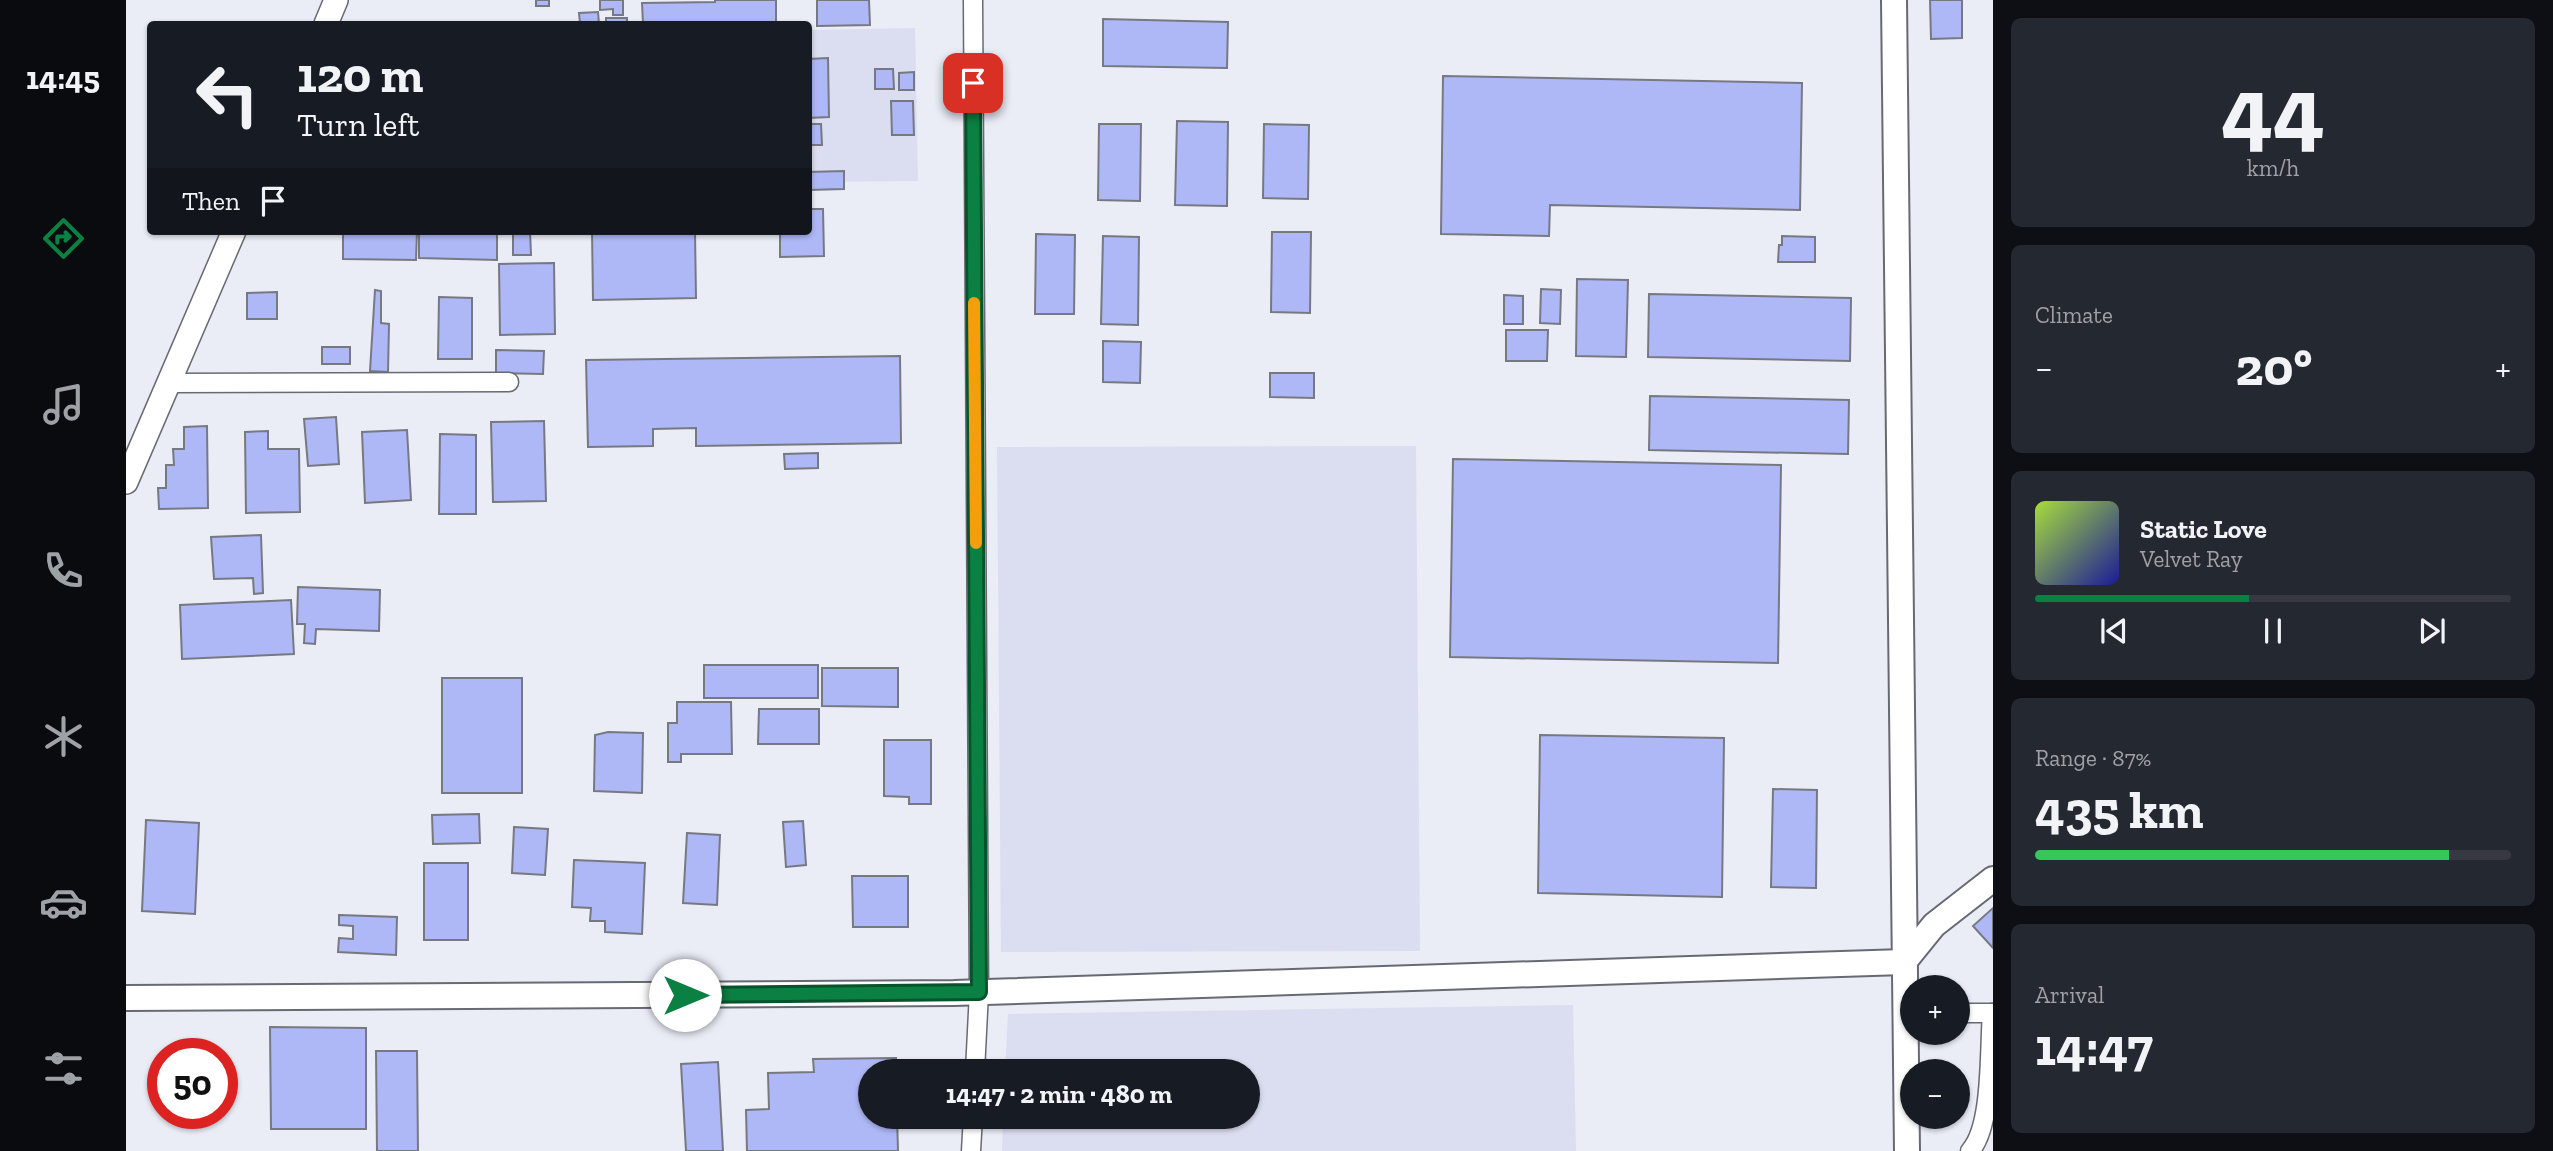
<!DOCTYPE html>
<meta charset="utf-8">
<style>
:root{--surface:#171b24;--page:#242831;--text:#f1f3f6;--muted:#9ea1a6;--line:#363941;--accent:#0b8043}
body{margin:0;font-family:"Zilla Slab",serif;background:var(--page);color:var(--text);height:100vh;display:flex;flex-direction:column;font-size:26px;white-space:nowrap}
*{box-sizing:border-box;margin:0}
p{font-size:23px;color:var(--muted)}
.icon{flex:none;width:38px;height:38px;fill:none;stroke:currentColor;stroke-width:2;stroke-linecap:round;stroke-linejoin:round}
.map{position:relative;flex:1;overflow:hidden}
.side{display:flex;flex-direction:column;gap:18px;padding:18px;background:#0d0f14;width:560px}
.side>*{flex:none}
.top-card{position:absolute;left:21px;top:21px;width:665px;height:214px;border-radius:7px;box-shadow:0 2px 5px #0004;background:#171b24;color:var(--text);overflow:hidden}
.buttons{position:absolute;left:1774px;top:975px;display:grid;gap:14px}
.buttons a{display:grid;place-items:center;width:70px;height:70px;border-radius:50%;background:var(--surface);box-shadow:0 2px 5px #0004;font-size:35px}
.speed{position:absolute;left:21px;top:1038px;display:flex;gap:14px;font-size:35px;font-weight:700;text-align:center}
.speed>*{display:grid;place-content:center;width:91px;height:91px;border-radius:50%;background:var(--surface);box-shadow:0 2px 5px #0004;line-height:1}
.speed .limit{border:10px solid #d22;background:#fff;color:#111}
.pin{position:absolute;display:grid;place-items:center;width:60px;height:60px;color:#fff;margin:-30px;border-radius:14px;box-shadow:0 4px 10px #0006}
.me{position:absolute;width:77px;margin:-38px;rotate:90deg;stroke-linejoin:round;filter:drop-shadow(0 0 5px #0008)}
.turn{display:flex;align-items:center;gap:24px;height:147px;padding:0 35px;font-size:32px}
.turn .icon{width:91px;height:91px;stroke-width:2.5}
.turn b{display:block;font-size:49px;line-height:60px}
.then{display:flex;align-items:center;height:66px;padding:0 35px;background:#0003;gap:14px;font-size:26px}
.big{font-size:52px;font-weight:700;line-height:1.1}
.side .tile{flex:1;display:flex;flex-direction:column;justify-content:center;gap:10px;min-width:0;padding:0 24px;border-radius:10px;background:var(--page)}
.side .dial{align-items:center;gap:0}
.dial b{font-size:91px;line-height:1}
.song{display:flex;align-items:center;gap:21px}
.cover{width:84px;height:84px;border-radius:10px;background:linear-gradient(135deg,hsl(80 70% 55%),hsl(240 70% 35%))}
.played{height:7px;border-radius:4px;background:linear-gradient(90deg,var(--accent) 45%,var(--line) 45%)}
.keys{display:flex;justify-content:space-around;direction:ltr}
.heat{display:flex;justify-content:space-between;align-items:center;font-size:38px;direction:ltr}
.charge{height:10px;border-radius:5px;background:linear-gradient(90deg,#34c759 87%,var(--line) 0)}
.trip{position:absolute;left:732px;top:1059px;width:402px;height:70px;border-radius:35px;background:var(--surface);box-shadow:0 2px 5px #0004;font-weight:700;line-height:70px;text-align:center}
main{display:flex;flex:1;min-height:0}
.tab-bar{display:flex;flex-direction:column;width:126px;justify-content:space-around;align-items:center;background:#090b0e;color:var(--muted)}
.tab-bar .icon{width:49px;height:49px}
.tab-bar .on{color:var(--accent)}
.tab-bar b{font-size:32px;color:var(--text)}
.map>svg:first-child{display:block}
</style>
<main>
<nav class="tab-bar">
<b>14:45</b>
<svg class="icon on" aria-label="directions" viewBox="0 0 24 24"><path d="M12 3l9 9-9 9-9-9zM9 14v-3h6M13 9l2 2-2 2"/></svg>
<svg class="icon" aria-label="music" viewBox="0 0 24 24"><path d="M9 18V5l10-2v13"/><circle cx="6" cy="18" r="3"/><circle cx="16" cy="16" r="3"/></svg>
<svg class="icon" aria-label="phone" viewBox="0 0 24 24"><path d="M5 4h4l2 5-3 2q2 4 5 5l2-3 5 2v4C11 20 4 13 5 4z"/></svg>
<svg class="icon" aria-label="climate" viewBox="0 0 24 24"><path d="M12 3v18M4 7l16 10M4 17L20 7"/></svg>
<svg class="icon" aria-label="car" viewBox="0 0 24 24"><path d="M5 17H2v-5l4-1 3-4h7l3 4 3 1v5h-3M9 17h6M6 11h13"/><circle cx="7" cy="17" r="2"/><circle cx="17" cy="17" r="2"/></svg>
<svg class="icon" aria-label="filters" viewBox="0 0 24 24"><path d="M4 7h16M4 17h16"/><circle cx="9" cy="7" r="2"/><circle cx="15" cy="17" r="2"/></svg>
</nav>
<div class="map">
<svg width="1867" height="1151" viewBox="0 0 1867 1151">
<rect width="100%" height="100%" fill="#eaecf6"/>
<g fill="#dbdef0">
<polygon points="789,28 792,181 683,182 682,30"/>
<polygon points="1290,446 1294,951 875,952 871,447"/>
<polygon points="1447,1005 1450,1151 876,1151 877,1117 1122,1116 1122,1071 879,1071 882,1014"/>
</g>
<g fill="#afb8f7" stroke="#777982" stroke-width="2">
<rect x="410" y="0" width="13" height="6"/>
<polygon points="474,0 497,0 497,15 487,15 487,9 474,10"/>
<polygon points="589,0 650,0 650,24 517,24 516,3 589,2"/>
<polygon points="691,0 743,0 744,25 691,26"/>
<polygon points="1804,0 1836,0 1836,38 1805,39"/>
<polygon points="472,12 473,24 454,24 453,13"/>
<rect x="480" y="18" width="21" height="6"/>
<polygon points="977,19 1102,22 1101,68 977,66"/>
<polygon points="702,58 703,117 682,118 682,59"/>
<polygon points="749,69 767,69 768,89 749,89"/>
<polygon points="788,72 788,90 773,90 773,73"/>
<polygon points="1317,76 1676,83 1674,210 1424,205 1423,236 1315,234"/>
<polygon points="765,101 787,101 788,135 766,135"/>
<polygon points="1051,121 1102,122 1101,206 1049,205"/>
<polygon points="682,124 695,124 696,145 682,145"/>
<polygon points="973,124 1015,124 1014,201 972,200"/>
<polygon points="1138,124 1183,125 1182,199 1137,198"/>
<polygon points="718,171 718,189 682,190 682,172"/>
<polygon points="682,209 697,209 698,256 654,257 654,231 682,231"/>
<polygon points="217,231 291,231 290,260 217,259"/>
<polygon points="293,231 371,231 371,260 293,258"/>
<polygon points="387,231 404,231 405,255 387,255"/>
<polygon points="466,231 569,231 570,298 467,300"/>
<polygon points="1146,232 1185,232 1184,313 1145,312"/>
<polygon points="910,234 949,235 948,314 909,314"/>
<polygon points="977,236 1013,237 1012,325 975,324"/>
<polygon points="1656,236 1689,237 1689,262 1652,262 1653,245 1656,245"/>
<polygon points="428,263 429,334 374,335 373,264"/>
<polygon points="1451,279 1502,280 1500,357 1450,356"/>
<polygon points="1415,289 1435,290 1434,324 1414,323"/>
<polygon points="249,290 255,291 255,323 263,324 262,372 244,371"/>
<polygon points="151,292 151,319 121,319 121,293"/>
<polygon points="1523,294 1725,298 1724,361 1522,357"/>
<polygon points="1378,295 1397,296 1397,324 1378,324"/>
<polygon points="313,297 346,298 346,359 312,359"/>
<polygon points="1380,330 1422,330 1421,361 1380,361"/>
<polygon points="977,341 1015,342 1014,383 977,382"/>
<rect x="196" y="347" width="28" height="17"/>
<polygon points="370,350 418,351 417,374 370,373"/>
<polygon points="774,356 775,443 570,446 570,428 527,429 527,446 462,447 460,360"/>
<polygon points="1144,373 1188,373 1188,398 1144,397"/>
<polygon points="1524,396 1723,400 1722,454 1523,450"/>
<polygon points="210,417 213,464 182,466 178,419"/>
<polygon points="418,421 420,501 367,502 365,422"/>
<polygon points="81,426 82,508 33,509 32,488 40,488 40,465 48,465 47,449 58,449 58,427"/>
<polygon points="281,430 285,500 239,503 236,432"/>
<polygon points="142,431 142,449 173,449 174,512 120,513 119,432"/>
<polygon points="314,434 350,435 350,514 313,514"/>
<polygon points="692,453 692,468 659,469 658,454"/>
<polygon points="1327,459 1655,465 1652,663 1324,657"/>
<polygon points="135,535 137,593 128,594 127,578 88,579 85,537"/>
<polygon points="172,587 254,590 253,631 190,629 189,644 178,643 179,624 171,624"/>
<polygon points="165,600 168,654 56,659 54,605"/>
<rect x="578" y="665" width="114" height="33"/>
<polygon points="696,668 772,668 772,707 696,706"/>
<rect x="316" y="678" width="80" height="115"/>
<polygon points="551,702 605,702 606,754 555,754 555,762 542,762 542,723 551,723"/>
<polygon points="633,709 693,709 693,744 632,744"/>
<polygon points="482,732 517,733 516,793 468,791 469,735"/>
<polygon points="1414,735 1598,738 1596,897 1412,893"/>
<polygon points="758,740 805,740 805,804 783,804 783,797 758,796"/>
<polygon points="1647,789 1691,790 1690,888 1645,887"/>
<polygon points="353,814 354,843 307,844 306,815"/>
<polygon points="20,820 73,823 69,914 16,911"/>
<polygon points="677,821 680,865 660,867 657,822"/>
<polygon points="388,827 422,829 419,875 386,873"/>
<polygon points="561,833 594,835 591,905 557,903"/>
<polygon points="448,860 519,863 516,934 479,932 479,921 464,921 465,908 446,907"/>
<rect x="298" y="863" width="44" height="77"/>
<polygon points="726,876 782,876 782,927 727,927"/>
<polygon points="1867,908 1867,948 1847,926"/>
<polygon points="213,915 271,917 270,955 212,952 213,938 227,939 227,926 213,925"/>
<polygon points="144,1027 240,1028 240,1129 145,1129"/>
<polygon points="250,1051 291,1051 292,1151 251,1151"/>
<polygon points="770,1058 770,1071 744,1071 744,1116 771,1116 772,1151 621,1151 620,1110 643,1109 642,1073 688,1072 687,1059"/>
<polygon points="592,1062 597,1151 560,1151 555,1064"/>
</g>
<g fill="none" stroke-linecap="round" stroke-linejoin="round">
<defs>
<g id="minor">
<polyline points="847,0 853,992 849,1071"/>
<polyline points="42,383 383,382"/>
<polyline points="1832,1013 1867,1013"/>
<polyline points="845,1151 847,1116"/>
<path d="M1844,1151C1867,1126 1863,1048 1866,1013"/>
</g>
<g id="tertiary">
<polyline points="200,24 210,0"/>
<polyline points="0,482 108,231"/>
</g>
<g id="secondary">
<polyline points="1768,0 1781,1151"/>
<polyline points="0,998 828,993 1778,962 1808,925 1867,879"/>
</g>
</defs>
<use href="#minor" stroke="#686a73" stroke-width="21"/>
<use href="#tertiary" stroke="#686a73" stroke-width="26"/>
<use href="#secondary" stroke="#686a73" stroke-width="28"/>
<use href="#minor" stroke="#fff" stroke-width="18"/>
<use href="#tertiary" stroke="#fff" stroke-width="23"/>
<use href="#secondary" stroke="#fff" stroke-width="24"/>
</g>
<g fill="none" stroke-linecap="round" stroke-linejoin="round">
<defs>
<polyline id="route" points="559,995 853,992 847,83"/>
</defs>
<use href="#route" stroke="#07532c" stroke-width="18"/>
<use href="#route" stroke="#0b8043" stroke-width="12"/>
<polyline stroke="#f59e0b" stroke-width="12" points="848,303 850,543"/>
</g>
</svg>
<div class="buttons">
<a>+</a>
<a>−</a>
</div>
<div class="speed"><div class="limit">50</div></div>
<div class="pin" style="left:847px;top:83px;background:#d93025"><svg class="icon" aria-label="arrive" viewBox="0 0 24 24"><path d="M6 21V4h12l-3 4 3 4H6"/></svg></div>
<svg class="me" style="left:559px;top:995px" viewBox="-20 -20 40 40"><circle r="19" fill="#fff"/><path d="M0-13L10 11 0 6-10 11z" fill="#0b8043"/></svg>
<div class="trip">14:47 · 2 min · 480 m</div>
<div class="top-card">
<div class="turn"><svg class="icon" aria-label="left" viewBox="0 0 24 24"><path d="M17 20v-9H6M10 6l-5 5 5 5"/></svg><div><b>120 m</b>Turn left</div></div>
<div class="then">Then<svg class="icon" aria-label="arrive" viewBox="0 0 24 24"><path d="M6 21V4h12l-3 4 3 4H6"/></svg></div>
</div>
</div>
<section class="side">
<div class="tile dial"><b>44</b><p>km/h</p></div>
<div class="tile"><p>Climate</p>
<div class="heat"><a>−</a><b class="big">20°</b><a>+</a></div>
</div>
<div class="tile">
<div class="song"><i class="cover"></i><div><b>Static Love</b><p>Velvet Ray</p></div></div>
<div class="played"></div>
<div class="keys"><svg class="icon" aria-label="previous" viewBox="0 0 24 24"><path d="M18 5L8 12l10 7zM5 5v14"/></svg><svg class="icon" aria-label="pause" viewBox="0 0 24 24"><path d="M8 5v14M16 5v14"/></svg><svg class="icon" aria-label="next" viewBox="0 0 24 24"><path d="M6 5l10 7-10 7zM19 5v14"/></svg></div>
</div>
<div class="tile"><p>Range · 87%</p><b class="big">435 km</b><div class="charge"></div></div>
<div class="tile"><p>Arrival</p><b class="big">14:47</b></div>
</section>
</main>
